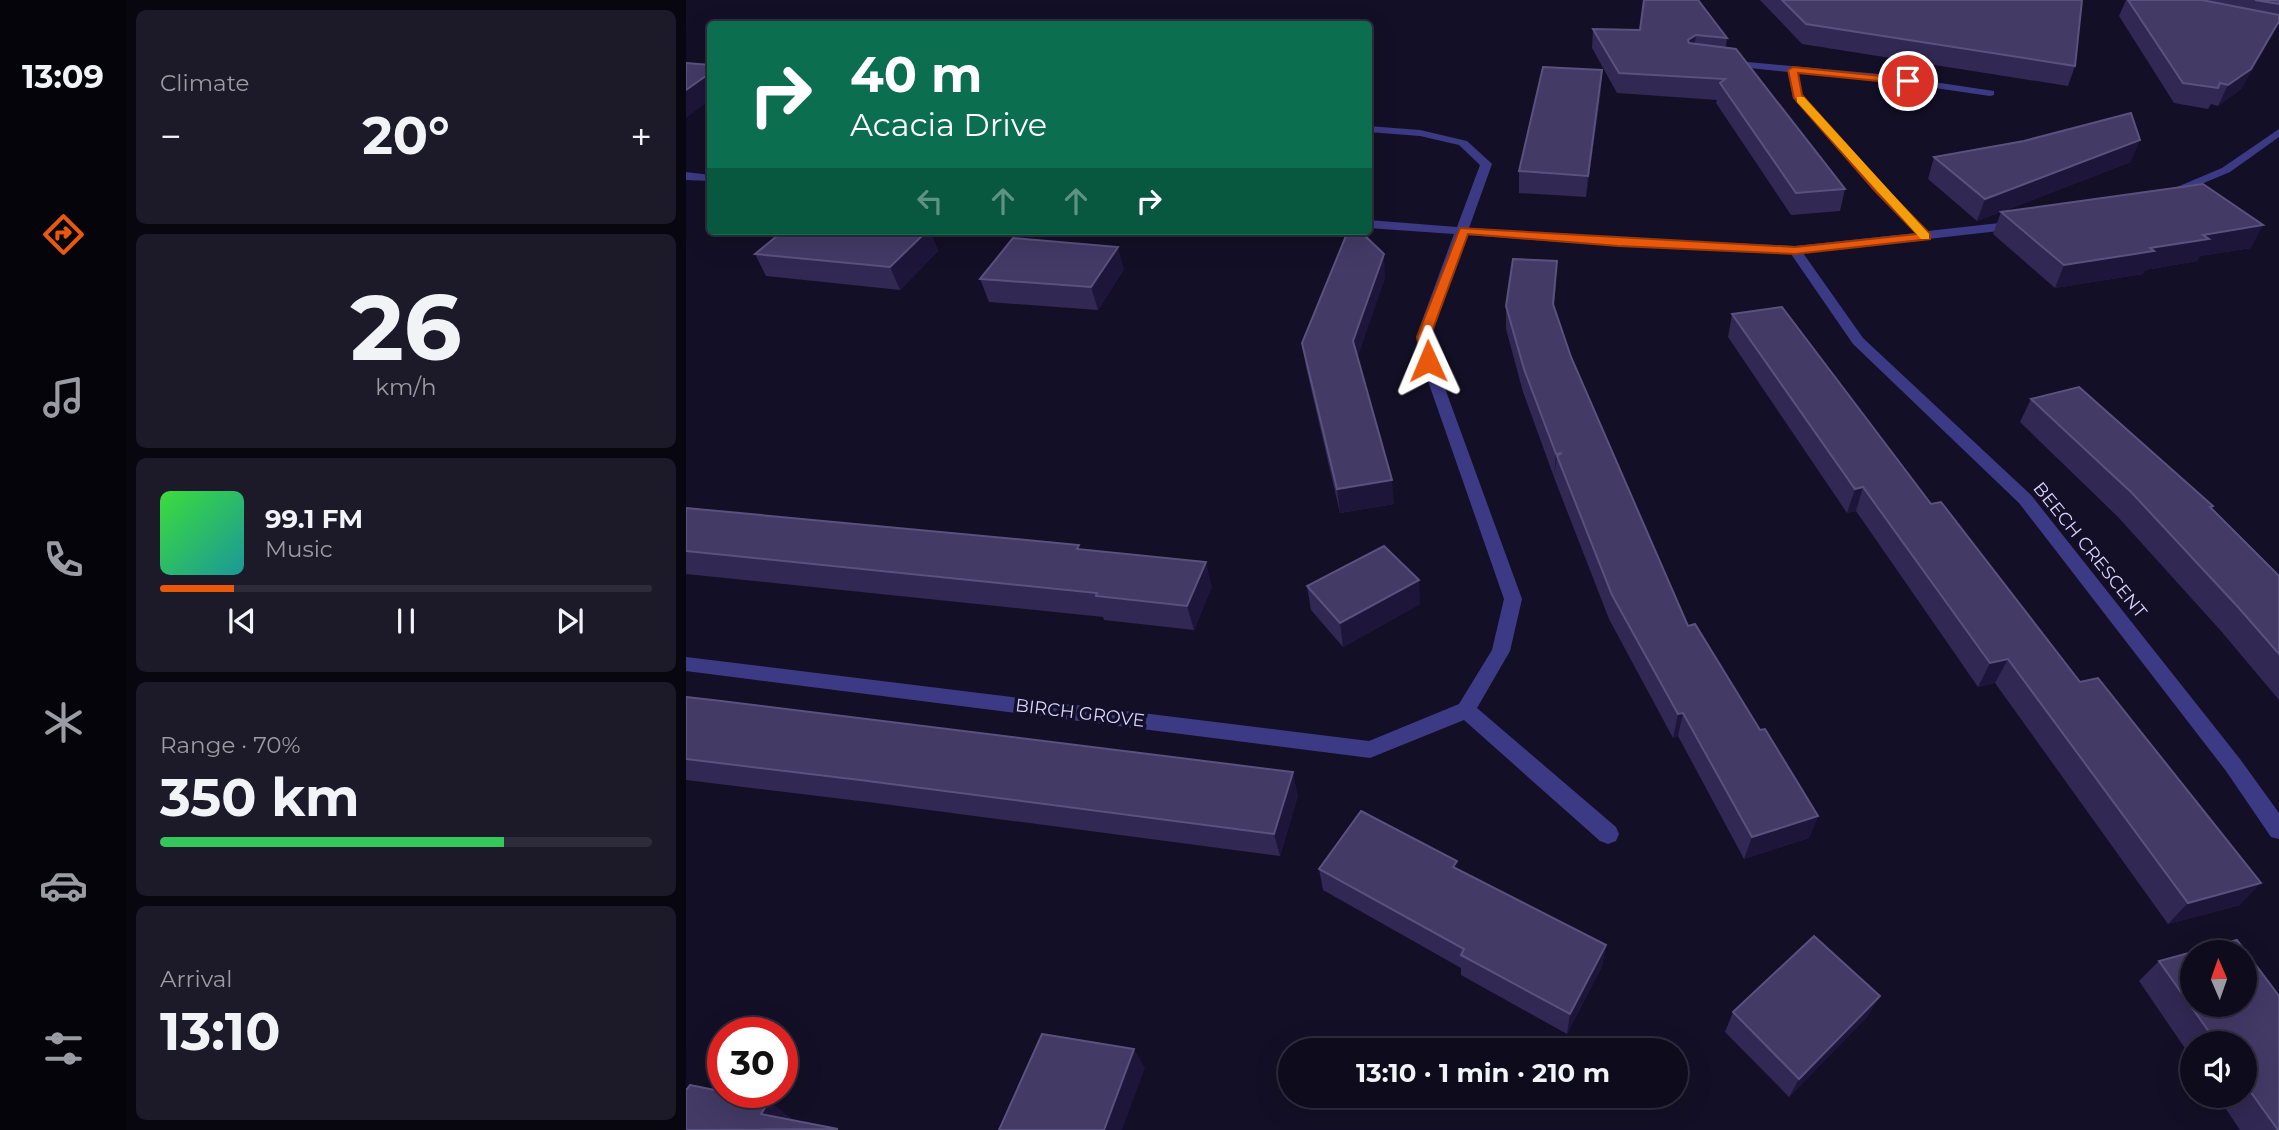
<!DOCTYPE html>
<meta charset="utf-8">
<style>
:root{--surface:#0e0b1c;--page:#1c1929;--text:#f1f3f6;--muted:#9b9ba3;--line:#2e2b3b;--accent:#ea580c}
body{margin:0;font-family:Montserrat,sans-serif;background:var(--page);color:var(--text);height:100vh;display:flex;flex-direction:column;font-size:26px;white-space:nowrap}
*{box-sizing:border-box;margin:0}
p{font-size:23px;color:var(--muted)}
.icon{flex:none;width:38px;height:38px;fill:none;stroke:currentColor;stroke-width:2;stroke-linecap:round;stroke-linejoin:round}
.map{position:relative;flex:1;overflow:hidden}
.side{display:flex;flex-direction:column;gap:10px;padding:10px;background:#08060f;width:560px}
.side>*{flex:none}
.top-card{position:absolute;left:21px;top:21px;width:665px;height:214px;border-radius:7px;box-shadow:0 7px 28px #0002,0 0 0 2px var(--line);background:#0b6e4f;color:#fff;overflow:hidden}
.needle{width:46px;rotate:358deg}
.buttons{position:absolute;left:1494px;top:940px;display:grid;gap:14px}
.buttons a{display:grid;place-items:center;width:77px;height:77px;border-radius:50%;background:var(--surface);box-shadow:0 7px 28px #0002,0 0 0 2px var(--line);font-size:35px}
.speed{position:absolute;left:21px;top:1017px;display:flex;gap:14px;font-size:35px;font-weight:700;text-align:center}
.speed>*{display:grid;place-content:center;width:91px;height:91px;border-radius:50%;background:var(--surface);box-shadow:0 7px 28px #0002,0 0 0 2px var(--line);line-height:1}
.speed .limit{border:10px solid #d22;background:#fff;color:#111}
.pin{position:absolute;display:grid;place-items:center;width:60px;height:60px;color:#fff;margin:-30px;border:4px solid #fff;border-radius:50%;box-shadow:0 2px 7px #0007}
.me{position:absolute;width:77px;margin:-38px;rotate:359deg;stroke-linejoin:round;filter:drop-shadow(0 0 5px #0008)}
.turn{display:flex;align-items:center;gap:24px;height:147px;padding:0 28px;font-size:32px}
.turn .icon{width:91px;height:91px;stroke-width:2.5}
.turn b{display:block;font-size:49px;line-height:60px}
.lanes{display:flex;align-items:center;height:66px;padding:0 28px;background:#0003;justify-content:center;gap:35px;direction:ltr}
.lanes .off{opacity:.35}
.big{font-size:52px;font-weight:700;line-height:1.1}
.side .tile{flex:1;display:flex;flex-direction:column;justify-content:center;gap:10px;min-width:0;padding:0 24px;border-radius:10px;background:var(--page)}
.side .dial{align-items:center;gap:0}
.dial b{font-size:91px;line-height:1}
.song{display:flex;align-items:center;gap:21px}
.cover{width:84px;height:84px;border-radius:10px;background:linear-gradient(135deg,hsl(120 70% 55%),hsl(180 70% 35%))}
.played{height:7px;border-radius:4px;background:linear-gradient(90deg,var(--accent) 15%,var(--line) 15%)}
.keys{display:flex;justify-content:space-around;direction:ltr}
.heat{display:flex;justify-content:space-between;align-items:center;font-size:38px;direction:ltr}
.charge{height:10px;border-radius:5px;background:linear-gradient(90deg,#34c759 70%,var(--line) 0)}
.trip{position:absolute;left:592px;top:1038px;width:410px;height:70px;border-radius:35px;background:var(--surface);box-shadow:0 7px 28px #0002,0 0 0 2px var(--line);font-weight:700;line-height:70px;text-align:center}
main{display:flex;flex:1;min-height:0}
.tabs{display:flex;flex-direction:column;width:126px;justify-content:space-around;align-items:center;background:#06040b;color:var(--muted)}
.tabs .icon{width:49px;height:49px}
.tabs .on{color:var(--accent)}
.tabs b{font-size:32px;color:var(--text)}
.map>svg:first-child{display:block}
</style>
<main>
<nav class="tabs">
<b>13:09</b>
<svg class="icon on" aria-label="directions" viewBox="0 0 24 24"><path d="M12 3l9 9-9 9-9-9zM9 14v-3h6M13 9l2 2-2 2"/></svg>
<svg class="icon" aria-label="music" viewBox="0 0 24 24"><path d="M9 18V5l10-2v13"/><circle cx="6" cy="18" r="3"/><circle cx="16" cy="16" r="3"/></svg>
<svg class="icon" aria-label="phone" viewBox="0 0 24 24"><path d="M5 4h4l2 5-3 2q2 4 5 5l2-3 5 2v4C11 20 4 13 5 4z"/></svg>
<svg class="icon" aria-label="climate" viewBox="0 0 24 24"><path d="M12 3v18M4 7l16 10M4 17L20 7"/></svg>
<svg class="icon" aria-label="car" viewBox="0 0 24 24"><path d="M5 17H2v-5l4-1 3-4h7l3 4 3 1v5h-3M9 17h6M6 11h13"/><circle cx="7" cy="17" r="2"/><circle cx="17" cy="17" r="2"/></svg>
<svg class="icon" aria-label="filters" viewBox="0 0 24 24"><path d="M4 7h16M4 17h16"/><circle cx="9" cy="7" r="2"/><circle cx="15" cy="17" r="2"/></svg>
</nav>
<section class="side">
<div class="tile"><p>Climate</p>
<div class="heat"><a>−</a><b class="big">20°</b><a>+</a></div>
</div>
<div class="tile dial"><b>26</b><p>km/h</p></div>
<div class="tile">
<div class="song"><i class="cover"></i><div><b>99.1 FM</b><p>Music</p></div></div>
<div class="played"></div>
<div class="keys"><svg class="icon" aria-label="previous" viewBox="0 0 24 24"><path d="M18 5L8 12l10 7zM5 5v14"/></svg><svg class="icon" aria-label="pause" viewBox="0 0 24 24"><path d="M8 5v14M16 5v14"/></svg><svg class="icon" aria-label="next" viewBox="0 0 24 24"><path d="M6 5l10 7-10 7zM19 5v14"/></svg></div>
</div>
<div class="tile"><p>Range · 70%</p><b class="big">350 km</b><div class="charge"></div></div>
<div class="tile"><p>Arrival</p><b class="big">13:10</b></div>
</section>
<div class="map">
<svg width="1593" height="1130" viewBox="0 0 1593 1130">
<rect width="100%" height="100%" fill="#130f26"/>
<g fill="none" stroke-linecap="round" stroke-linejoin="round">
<g fill="#3d3a85" fill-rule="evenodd">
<polygon points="1040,60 1194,74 1308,91 1308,95 1304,96 1194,80 1112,73 1116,95 1198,187 1242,231 1331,221 1337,225 1331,229 1117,253 1177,338 1345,495 1554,759 1593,813 1593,839 1585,837 1540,771 1333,503 1167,344 1105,254 932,246 780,235 744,337 749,361 836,599 824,651 791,708 930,827 933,834 930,841 922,844 914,841 778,720 684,758 0,671 0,657 683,741 773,704 806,650 818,599 735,361 730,337 768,234 682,228 682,220 771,227 794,165 773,145 734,136 682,132 682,126 734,130 781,141 804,162 806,164 783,228 932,238 1109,246 1230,233 1190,193 1107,98 1102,72 1036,65 1035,63"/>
<polygon points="1593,129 1593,137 1544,172 1482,198 1472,195 1536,168"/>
<polygon points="0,172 24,175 24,181 0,180"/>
</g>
</g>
<g fill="#312854" fill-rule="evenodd">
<polygon points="1074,0 1396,0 1389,66 1382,86 1116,44"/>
<polygon points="1440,0 1593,0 1593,25 1592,25 1555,89 1532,106 1525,104 1522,109 1488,103 1433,16"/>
<polygon points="907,29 954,30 1041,38 1040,48 1159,189 1154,211 1105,215 1030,103 1031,100 931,93 906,48"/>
<polygon points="915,91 900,197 833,193 833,171"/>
<polygon points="1248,157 1445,162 1315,212 1565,248 1514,256 1511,261 1459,270 1457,274 1369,288 1307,234 1315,212 1291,221 1242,179"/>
<polygon points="97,231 244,231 252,251 214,290 80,276 69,254"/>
<polygon points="438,269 412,310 303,302 294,279"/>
<polygon points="699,277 671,358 708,504 654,513 620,367 616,343"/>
<polygon points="870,284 868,307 885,357 1002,626 1132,816 1123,838 1058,859 992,736 987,738 923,619 869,480 837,392 820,329 820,306"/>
<polygon points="1046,314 1245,504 1554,905 1482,924 1309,683 1292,687 1170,511 1161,513 1042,337"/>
<polygon points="1345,399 1525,508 1593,576 1593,700 1535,631 1432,517 1334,422"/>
<polygon points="0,508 394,549 526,586 508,630 418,620 417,617 0,574"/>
<polygon points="621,586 734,604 657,647 625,610"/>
<polygon points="0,697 612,795 594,856 190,803 0,780"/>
<polygon points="633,869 771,869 920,945 916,966 881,1034 775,975 775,968 637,890"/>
<path d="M1551,940L1593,996V1130H1554L1531,1096H1559V1043H1507V1060L1453,981L1473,961ZM1507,952H1559V1004H1507Z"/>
<polygon points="1047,1012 1182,1016 1103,1097 1039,1032"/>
</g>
<g fill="#1d163a">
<polygon points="1593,21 1587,35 1555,89 1532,106 1542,85"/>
<polygon points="1010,35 1007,54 1002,40"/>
<polygon points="916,70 915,91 900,197 902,176"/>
<polygon points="24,73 24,100 0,118 0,90"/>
<polygon points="1454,140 1445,162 1291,221 1299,199"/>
<polygon points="1577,225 1565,248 1514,256 1511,261 1459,270 1457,274 1369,288 1378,265 1464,248 1517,235"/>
<polygon points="241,231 244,231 252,251 214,290 204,267"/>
<polygon points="432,247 438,269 412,310 405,287"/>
<polygon points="698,254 699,277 669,365 667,341"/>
<polygon points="876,453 871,456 868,478 870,454"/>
<polygon points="706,480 708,504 654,513 651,489"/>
<polygon points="1177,487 1170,511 1161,513 1169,489"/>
<polygon points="520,562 526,586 508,630 501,606"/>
<polygon points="733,580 734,604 657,647 654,623"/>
<polygon points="1322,659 1309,683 1292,687 1304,663"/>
<polygon points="997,713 992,736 987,738 992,714"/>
<polygon points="607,772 612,795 594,856 588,834"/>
<polygon points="1132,816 1123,838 1058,859 1066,837"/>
<polygon points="1575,883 1554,905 1482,924 1502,903"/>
<polygon points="920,945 916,966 881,1034 884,1014"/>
<polygon points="1194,996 1182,1016 1103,1097 1113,1079"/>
<polygon points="448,1049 459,1068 436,1130 418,1130"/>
<polygon points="83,1101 105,1118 99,1130 75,1114"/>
</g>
<g fill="#433a66" stroke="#5a527e" stroke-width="2" fill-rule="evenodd">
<polygon points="958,0 1012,0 1041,38 1010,35 1002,40 1003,43 1050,49 1159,189 1110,193 1034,83 1039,79 933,73 907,29 954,30"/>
<polygon points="1096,0 1396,0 1389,66 1120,24"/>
<polygon points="1442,0 1516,0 1593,15 1593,21 1565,69 1542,85 1534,83 1532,88 1497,83"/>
<polygon points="1569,0 1593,0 1593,4"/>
<polygon points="0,63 24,65 24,73 0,90"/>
<polygon points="857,67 916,70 902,176 833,171"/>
<polygon points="1445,113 1454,140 1299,199 1248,157 1338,141"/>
<polygon points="1517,184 1577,225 1517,235 1523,239 1464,248 1468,251 1378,265 1315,212"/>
<polygon points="97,231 241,231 204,267 69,254"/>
<polygon points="662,231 674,231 698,254 667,341 706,480 651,489 616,343"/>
<polygon points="327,238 432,247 405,287 294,279"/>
<polygon points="827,259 871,261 867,304 885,357 1002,626 1009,624 1074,730 1079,729 1132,816 1066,837 997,713 992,714 926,595 871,456 876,453 870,454 838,369 820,306"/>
<polygon points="1096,307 1245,504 1255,502 1394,682 1412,678 1575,883 1502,903 1322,659 1304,663 1177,487 1169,489 1046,314"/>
<polygon points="1393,387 1527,506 1524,507 1593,576 1593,654 1552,607 1446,493 1345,399"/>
<polygon points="0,508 393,545 391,549 520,562 501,606 410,596 411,593 0,551"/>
<polygon points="698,546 733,580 654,623 621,586"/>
<polygon points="0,697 27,700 607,772 588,834 174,780 0,759"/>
<polygon points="675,811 771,861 767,867 920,945 884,1014 775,955 778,949 633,869"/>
<polygon points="1128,936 1194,996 1113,1079 1047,1012"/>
<path d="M1551,940L1593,996V1130H1592L1559,1084V1043H1531L1473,961ZM1507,952H1559V1004H1507Z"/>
<polygon points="356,1034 448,1049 418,1130 313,1130"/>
<polygon points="4,1085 83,1101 75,1114 152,1129 0,1130 0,1089 1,1089"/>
</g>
<polygon fill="#ea580c" stroke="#983908" stroke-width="2" points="1107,67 1225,79 1226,81 1222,84 1112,73 1116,95 1198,187 1244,234 1244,239 1109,254 932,246 782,234 744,337 749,361 742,365 737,364 731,337 774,228 1109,247 1231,234 1190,192 1108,98 1102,70"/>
<polygon fill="#f59e0b" points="1111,97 1118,97 1243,234 1243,239 1235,239 1111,102"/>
<g text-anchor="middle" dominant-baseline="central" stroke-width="7" stroke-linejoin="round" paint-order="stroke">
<g font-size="18" fill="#d9d4ff" stroke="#130f26">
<text transform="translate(1404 550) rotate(51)">BEECH CRESCENT</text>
<text transform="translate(394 713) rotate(7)">BIRCH GROVE</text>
</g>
</g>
</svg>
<div class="buttons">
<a><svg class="needle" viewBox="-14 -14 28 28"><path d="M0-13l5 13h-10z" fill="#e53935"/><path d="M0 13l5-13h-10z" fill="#9b9ba3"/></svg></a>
<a><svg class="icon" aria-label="sound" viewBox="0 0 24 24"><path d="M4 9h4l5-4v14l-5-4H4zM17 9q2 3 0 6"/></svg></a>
</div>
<div class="speed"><div class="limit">30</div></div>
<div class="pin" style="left:1222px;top:81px;background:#d93025"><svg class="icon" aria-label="arrive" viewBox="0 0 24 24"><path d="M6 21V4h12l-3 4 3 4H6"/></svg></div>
<svg class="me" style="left:742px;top:361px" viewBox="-20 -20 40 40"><path d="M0-17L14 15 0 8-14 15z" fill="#ea580c" stroke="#fff" stroke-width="4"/></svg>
<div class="trip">13:10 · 1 min · 210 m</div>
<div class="top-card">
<div class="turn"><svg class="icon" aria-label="right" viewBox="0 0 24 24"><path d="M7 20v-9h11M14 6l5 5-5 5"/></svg><div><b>40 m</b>Acacia Drive</div></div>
<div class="lanes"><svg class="icon off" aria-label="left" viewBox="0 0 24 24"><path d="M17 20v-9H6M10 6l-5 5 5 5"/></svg><svg class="icon off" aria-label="ahead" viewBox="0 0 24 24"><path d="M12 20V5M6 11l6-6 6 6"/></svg><svg class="icon off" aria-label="ahead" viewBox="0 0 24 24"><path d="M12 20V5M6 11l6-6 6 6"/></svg><svg class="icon" aria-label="right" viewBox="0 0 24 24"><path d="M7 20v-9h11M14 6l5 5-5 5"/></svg></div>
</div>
</div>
</main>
